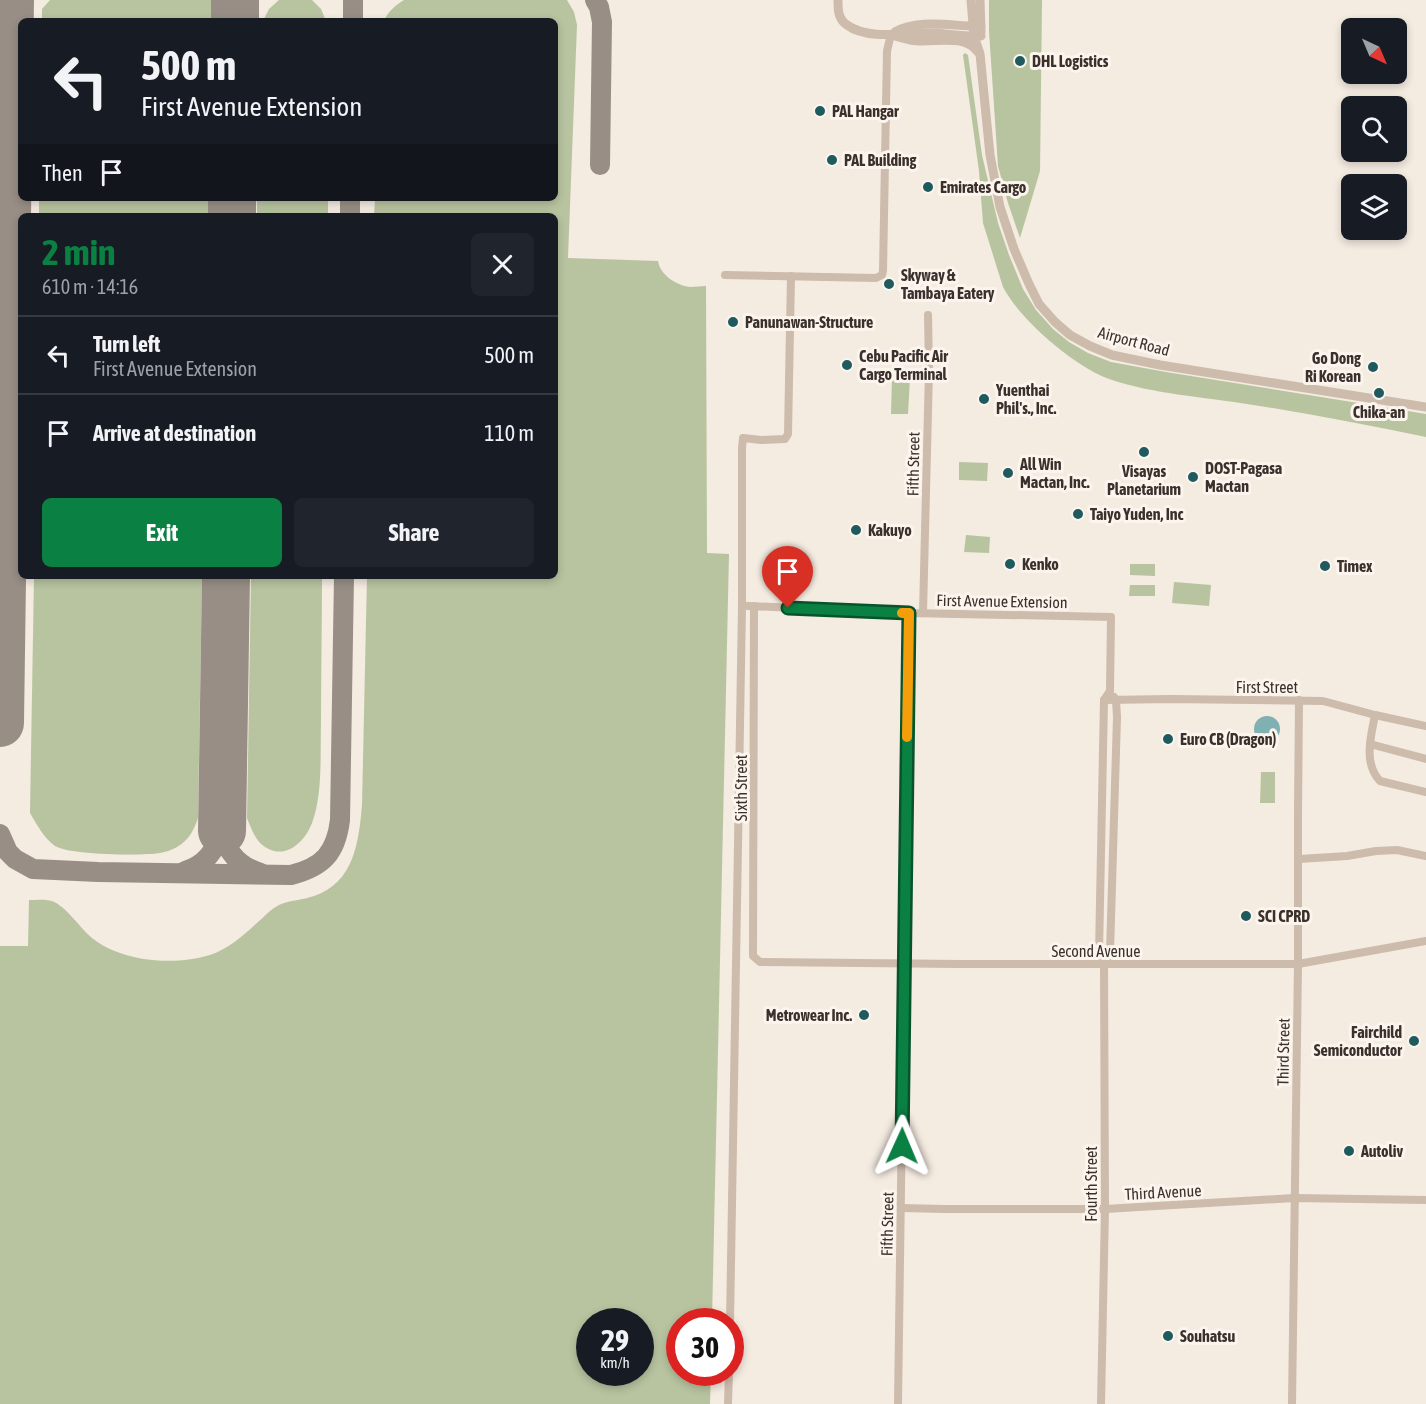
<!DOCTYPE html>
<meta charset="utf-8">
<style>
:root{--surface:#171b24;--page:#20242c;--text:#f1f3f6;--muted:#9ea1a6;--line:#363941;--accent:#0b8043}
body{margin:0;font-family:"Asap Condensed",sans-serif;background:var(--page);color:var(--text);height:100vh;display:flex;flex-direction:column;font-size:22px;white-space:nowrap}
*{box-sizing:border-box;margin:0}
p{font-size:20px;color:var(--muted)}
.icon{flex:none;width:33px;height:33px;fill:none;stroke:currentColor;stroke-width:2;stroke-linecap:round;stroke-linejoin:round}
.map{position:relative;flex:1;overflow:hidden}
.details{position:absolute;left:18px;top:213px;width:540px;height:366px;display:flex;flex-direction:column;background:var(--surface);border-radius:9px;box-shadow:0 3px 9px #0003}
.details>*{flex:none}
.guide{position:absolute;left:18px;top:18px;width:540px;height:183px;border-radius:9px;box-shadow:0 3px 9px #0003;background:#171b24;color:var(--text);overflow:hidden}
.needle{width:39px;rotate:136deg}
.controls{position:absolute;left:1341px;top:18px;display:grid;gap:12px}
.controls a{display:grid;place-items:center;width:66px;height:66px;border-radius:9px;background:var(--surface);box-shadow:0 3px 9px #0003;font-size:30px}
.speed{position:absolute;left:576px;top:1308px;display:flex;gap:12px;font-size:30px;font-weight:700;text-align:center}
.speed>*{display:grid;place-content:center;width:78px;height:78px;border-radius:50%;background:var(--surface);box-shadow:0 3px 9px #0003;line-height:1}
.speed small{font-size:15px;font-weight:400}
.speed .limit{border:9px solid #d22;background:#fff;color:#111}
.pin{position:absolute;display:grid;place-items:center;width:51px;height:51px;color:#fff;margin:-62px -26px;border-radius:50% 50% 50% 0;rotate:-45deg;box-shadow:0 0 6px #0007}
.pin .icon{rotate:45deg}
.me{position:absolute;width:66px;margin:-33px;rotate:1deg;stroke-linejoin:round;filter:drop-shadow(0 0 4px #0008)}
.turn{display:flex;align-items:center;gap:21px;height:126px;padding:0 24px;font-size:27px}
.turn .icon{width:78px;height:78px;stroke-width:2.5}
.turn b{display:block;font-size:42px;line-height:51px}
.then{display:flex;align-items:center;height:57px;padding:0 24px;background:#0003;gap:12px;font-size:22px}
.round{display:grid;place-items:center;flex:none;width:63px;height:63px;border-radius:9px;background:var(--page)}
.overview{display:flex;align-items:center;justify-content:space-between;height:102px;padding:0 24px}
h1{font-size:36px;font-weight:700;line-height:45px;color:var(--accent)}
.button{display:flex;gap:12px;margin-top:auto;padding:12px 24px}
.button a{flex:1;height:69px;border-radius:9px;background:var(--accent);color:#fff;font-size:24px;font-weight:700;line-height:69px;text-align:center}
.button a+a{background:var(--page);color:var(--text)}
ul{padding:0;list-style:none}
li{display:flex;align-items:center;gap:18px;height:78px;padding:0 24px;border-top:2px solid var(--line)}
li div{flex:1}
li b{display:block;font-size:22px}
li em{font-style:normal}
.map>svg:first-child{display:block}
.green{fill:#b8c4a0;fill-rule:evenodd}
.water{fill:#7fb0b2}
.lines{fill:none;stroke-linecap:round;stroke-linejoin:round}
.taxiway{stroke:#988e86;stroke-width:20}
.runway{stroke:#988e86;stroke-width:48}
.minor{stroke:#cdbbac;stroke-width:8}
.tertiary{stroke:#cdbbac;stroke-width:9}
.route-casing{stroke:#07532c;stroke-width:15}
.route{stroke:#0b8043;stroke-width:10}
.slow{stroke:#f59e0b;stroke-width:10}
.poi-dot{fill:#1f5a5e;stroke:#fbf5ee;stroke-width:2}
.labels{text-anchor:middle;stroke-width:6;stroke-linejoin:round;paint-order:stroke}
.poi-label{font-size:16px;font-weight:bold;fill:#3b302b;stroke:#fbf5ee;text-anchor:start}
.street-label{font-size:16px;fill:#3b302b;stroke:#fbf5ee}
</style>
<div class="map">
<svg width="1426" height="1404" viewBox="0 0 1426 1404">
<rect width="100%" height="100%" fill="#f4ebe1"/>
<g class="green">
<polygon points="50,0 211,0 211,21 42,21 42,9"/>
<polygon points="279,0 312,0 321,9 326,21 263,21 269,9"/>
<path d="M404,0H567L574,12L577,25L568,258L658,261C660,275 677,286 691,287C696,287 701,286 706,286L707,553L729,554L712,1321L680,1322V1372L711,1373L710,1404H0V946H28L29,900C36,900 45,899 52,901C67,907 79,927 92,938C122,962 174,966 210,955C229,949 244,935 258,922C265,916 271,909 279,905C290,900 303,900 314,896C354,883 359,841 362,805L367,576H555V216H374L375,198H555V21H384C388,11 396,5 404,0ZM590,1322H640V1372H590Z"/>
<polygon points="989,0 1042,0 1040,171 1020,238 1008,203 998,166 989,31"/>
<path d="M965,53L968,55L982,155L998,223L1009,255L1023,289L1036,310L1053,329L1069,342L1088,353L1111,362L1166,372L1426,414V437C1366,425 1307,413 1247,404C1204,397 1154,394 1112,380C1077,369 1020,320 1003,287L983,223L979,171L963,55Z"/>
<rect x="39" y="198" width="169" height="18"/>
<rect x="257" y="198" width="71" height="18"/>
<polygon points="892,377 910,378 908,414 891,414"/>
<polygon points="959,462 988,463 987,481 959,480"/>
<polygon points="966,535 990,537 989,553 964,552"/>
<polygon points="1130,564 1155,564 1155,576 1130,575"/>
<path d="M34,576H202L198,818C194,830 189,840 177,847C172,850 166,852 160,853C142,856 69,855 55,846C44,838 37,825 30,813Z"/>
<path d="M251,576H322C322,625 321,674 321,723C320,753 323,794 312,823C306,839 290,857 271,850C257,845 252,831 247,818Z"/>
<polygon points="1174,582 1211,585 1209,606 1172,603"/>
<polygon points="1130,585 1155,585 1155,596 1129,596"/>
<polygon points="1261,772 1275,772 1275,803 1260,803"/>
</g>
<circle class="water" cx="1267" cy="729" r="13"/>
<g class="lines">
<g class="taxiway">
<polyline points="595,0 599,7 602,22 600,165"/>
<polyline points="235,9 236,0"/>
<polyline points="353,21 353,0"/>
<polyline points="350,216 350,198"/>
<polyline points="5,347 10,355 21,366"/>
<polyline points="4,417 11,400 21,389"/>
<path d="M222,831C226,852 240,867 261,873"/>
<path d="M0,834L8,852L15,859L33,869L98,872L291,875C323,867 336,853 340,820L344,576"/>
<path d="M185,871C205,865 215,851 222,831"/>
</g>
<g class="runway">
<polyline points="235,21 235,0"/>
<polyline points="232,216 232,198"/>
<polyline points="0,723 10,0"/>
<polyline points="222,831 226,576"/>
</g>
<g class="minor">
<polyline points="725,275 876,278 882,275 883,271 887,51 891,34"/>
<polyline points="748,606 909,613 1111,617 1110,691 1104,700 1099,953 1104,965 1105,1209 1101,1404"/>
<polyline points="754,606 753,956 760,962 960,964 1298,964 1426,941"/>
<polyline points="923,613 929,370 928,315"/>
<polyline points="1104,700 1171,699 1323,701 1375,715 1426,726"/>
<path d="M1375,715C1371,736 1363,763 1380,781L1426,792"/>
<polyline points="1370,744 1426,759"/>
<polyline points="1299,859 1347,856 1376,851 1397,850 1426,856"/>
<polyline points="1104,965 1110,953 1117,717 1116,700 1114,697"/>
<polyline points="901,1208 945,1209 1105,1209 1294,1198 1426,1200"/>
<polyline points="730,1322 742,606 742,448 743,438 761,440 785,439 788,434 791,276"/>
<polyline points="728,1404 729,1372"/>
<polyline points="898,1404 909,613"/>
<polyline points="1292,1404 1298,964 1298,813 1299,700"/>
</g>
<g class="tertiary">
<path d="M838,0C838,10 838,19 847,25C869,41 908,32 934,33C950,34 966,37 981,36"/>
<polyline points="971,0 974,36 980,54 990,155 1000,207 1014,249 1029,284 1039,304 1055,322 1070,335 1090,346 1112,355 1160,365 1426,407"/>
<polyline points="980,0 981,32"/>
<path d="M895,32C919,18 955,27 981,26"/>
<path d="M895,36C903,38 911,41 919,41C939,42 964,34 978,52"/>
</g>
</g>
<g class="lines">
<g class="route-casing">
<polyline id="route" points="788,608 909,613 902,1146"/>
</g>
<use href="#route" class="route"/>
<polyline class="slow" points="902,613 909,613 907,737"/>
</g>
<g class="poi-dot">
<circle cx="1020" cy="61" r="6"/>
<circle cx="820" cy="111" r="6"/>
<circle cx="832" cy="160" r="6"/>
<circle cx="928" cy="187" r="6"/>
<circle cx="889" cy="284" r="6"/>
<circle cx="733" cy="322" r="6"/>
<circle cx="847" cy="365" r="6"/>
<circle cx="1373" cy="367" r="6"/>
<circle cx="1379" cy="393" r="6"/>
<circle cx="984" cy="399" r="6"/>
<circle cx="1144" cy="452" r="6"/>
<circle cx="1008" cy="473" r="6"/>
<circle cx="1193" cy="477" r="6"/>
<circle cx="1078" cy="514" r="6"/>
<circle cx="856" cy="530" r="6"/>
<circle cx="1010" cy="564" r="6"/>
<circle cx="1325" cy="566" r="6"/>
<circle cx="1168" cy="739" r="6"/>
<circle cx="1246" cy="916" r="6"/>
<circle cx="864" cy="1015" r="6"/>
<circle cx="1414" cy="1041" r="6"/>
<circle cx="1349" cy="1151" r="6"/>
<circle cx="1168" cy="1336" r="6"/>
</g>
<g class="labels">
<g class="poi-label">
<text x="1032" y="67">DHL Logistics</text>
<text x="832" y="117">PAL Hangar</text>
<text x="844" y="166">PAL Building</text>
<text x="940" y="193">Emirates Cargo</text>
<text x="901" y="281">Skyway &amp;<tspan x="901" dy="18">Tambaya Eatery</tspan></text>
<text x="745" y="328">Panunawan-Structure</text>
<text x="859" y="362">Cebu Pacific Air<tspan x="859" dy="18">Cargo Terminal</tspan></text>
<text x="1361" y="364" text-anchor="end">Go Dong<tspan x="1361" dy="18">Ri Korean</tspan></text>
<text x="996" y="396">Yuenthai<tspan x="996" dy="18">Phil's., Inc.</tspan></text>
<text x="1379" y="418" text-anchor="middle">Chika-an</text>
<text x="1020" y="470">All Win<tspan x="1020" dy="18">Mactan, Inc.</tspan></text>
<text x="1205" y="474">DOST-Pagasa<tspan x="1205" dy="18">Mactan</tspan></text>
<text x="1144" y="477" text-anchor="middle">Visayas<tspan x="1144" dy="18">Planetarium</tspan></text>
<text x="1090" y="520">Taiyo Yuden, Inc</text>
<text x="868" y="536">Kakuyo</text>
<text x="1022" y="570">Kenko</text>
<text x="1337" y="572">Timex</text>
<text x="1180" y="745">Euro CB (Dragon)</text>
<text x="1258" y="922">SCI CPRD</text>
<text x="852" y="1021" text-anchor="end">Metrowear Inc.</text>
<text x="1402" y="1038" text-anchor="end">Fairchild<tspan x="1402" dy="18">Semiconductor</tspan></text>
<text x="1361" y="1157">Autoliv</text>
<text x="1180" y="1342">Souhatsu</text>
</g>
<g class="street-label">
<text transform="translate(1134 341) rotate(15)" y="6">Airport Road</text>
<text transform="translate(913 464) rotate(-89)" y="6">Fifth Street</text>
<text transform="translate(1002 601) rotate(1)" y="6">First Avenue Extension</text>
<text x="1267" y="693">First Street</text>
<text transform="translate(741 788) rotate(-90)" y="6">Sixth Street</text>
<text x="1096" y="957">Second Avenue</text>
<text transform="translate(1283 1052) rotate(-89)" y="6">Third Street</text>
<text transform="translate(1091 1184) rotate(-90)" y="6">Fourth Street</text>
<text transform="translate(1163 1192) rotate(-3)" y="6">Third Avenue</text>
<text transform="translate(887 1224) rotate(-89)" y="6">Fifth Street</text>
</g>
</g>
</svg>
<div class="controls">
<a><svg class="needle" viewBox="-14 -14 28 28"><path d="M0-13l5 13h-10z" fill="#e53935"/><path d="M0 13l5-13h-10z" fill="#9ea1a6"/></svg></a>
<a><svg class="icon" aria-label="search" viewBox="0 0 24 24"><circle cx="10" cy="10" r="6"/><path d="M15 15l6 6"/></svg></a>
<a><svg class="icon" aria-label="layers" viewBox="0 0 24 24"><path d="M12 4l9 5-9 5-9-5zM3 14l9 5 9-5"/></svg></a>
</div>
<div class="speed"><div>29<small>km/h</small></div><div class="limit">30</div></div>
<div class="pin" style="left:788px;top:608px;background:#d93025"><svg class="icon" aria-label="arrive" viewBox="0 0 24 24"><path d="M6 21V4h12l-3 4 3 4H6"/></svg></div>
<svg class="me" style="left:902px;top:1146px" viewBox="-20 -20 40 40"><path d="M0-17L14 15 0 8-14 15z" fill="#0b8043" stroke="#fff" stroke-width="4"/></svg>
<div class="guide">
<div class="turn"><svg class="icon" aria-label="left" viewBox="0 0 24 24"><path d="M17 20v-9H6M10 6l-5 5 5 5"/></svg><div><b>500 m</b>First Avenue Extension</div></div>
<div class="then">Then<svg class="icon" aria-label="arrive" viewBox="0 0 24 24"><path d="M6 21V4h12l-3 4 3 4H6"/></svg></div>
</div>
<section class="details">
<div class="overview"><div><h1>2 min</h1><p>610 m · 14:16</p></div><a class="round"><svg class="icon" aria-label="close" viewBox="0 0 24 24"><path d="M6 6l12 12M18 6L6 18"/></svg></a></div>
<ul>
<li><svg class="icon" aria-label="left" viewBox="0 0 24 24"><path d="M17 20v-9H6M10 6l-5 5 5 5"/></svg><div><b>Turn left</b><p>First Avenue Extension</p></div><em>500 m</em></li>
<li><svg class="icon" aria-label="arrive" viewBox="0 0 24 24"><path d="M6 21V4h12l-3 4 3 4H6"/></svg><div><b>Arrive at destination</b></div><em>110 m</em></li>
</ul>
<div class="button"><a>Exit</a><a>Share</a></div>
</section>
</div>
